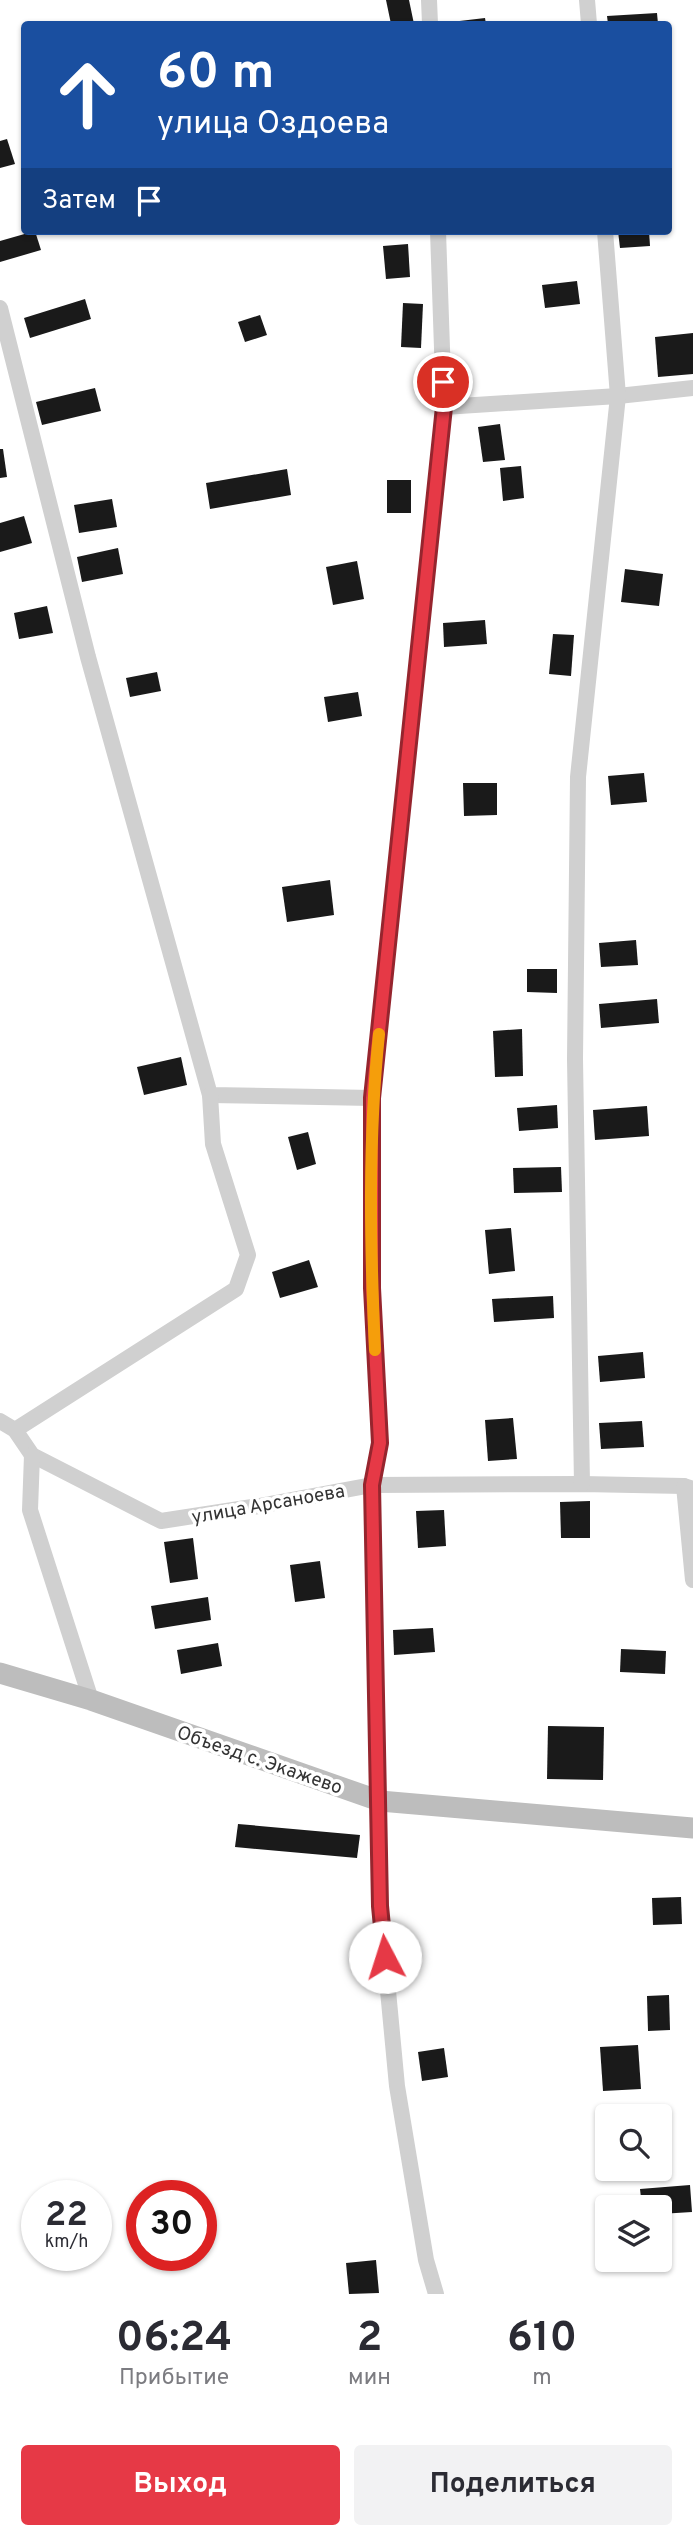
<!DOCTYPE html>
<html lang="ru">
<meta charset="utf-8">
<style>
:root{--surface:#fff;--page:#f2f2f3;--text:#2b2b33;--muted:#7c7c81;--accent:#e63946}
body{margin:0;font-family:Overpass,sans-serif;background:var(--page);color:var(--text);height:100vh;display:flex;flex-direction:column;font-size:26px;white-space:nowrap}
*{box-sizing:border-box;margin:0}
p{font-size:23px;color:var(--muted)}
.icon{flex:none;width:38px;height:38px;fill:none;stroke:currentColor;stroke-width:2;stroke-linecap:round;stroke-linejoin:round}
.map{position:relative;height:2294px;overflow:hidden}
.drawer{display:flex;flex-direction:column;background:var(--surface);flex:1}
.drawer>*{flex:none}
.guide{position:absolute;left:21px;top:21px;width:651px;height:214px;border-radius:7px;box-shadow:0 2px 5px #0004;background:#1a4fa0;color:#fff;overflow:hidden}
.tools{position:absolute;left:595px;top:2104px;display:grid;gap:14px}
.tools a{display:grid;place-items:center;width:77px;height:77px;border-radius:7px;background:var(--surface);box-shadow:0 2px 5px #0004;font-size:35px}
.speed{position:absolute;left:21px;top:2180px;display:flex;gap:14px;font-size:35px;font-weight:700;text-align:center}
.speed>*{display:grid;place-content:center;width:91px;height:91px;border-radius:50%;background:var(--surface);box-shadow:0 2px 5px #0004;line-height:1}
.speed small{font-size:18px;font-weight:400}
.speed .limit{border:10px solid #d22;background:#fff;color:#111}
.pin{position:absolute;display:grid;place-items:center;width:60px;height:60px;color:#fff;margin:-30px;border:4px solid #fff;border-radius:50%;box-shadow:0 2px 7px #0007}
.me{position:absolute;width:77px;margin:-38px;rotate:355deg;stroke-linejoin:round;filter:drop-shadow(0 0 5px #0008)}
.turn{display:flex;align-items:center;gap:24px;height:147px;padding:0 21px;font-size:32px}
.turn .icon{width:91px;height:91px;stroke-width:2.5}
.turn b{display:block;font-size:49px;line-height:60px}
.then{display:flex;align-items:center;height:66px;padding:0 21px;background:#0003;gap:14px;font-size:26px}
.eta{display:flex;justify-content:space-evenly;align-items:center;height:119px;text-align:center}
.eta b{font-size:42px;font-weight:700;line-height:49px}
.button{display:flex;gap:14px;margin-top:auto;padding:14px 21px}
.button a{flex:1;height:80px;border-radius:7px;background:var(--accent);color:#fff;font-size:28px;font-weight:700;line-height:80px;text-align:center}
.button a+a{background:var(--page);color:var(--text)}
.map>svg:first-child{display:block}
.building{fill:#1a1a1a}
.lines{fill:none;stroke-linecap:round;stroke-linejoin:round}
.minor{stroke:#d0d0d0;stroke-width:16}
.secondary{stroke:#bdbdbd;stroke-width:21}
.route-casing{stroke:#96252e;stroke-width:18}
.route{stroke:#e63946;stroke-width:12}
.slow{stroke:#f59e0b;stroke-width:12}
.labels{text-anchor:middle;stroke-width:7;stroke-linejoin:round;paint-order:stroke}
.street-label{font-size:19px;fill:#333;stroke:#fff}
</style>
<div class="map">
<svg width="693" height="2294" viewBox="0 0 693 2294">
<rect width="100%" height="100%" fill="#fff"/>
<g class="building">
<polygon points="386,0 409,0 414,24 391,24"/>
<polygon points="657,13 658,24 608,24 607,16"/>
<polygon points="485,18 486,24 451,24 451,22"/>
<polygon points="7,139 15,164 0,168 0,141"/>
<polygon points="35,231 41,250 0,262 0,241"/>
<polygon points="618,231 649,231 650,246 620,248"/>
<polygon points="408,244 410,277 386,279 383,246"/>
<polygon points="577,281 580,304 545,308 542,285"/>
<polygon points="85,299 91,319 30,338 24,318"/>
<polygon points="403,303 423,304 421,348 401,347"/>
<polygon points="260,315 267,335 245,342 238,322"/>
<polygon points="693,333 693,374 658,377 655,337"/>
<polygon points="95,388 101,411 42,425 36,402"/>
<polygon points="500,424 505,460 483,462 478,427"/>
<polygon points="0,449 3,449 7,477 0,478"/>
<polygon points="521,466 524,498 503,501 500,468"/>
<polygon points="287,469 291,495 210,509 206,483"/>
<rect x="387" y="480" width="24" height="33"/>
<polygon points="112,499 117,527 79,533 74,505"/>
<polygon points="24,516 32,543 0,552 0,523"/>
<polygon points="118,548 123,574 82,582 77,557"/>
<polygon points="357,561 364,599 333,605 326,567"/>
<polygon points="625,569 663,574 659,606 621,602"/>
<polygon points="47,606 53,633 19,639 14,613"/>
<polygon points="485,620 487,644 444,647 443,623"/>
<polygon points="553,634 574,635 571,676 549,674"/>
<polygon points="157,672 161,691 130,697 126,678"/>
<polygon points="358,692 362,716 328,722 324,697"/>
<polygon points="644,773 647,802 611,805 608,776"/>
<polygon points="463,783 497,783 497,815 464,816"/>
<polygon points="330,880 334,915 287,922 282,887"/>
<polygon points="636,940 638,965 601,967 599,943"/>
<polygon points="527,969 557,969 557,993 527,992"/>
<polygon points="657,999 659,1023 601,1028 599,1004"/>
<polygon points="522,1029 523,1076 495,1077 493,1031"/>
<polygon points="181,1057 187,1085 144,1095 137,1067"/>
<polygon points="557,1105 558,1128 519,1131 517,1108"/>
<polygon points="647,1106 649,1136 595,1140 593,1110"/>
<polygon points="308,1132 316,1164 297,1170 288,1137"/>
<polygon points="561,1167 562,1192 514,1193 513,1168"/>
<polygon points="511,1228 515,1271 489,1274 485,1230"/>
<polygon points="309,1260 318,1287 280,1298 272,1272"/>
<polygon points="553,1296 554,1318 494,1322 492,1299"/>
<polygon points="643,1352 645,1378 600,1382 598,1356"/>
<polygon points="513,1418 517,1459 488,1461 485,1420"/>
<polygon points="642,1421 644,1447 601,1449 599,1423"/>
<polygon points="590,1501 590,1538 561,1538 560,1502"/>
<polygon points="444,1510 446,1546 418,1548 416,1511"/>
<polygon points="193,1538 198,1579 170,1583 164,1542"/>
<polygon points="320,1561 325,1598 295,1602 290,1565"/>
<polygon points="208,1597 211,1620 155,1629 151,1606"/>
<polygon points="433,1628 435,1652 394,1655 393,1630"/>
<polygon points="218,1643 222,1666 181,1674 177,1650"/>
<polygon points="621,1649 666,1651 665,1674 620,1672"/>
<polygon points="548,1726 604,1727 603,1780 547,1779"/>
<polygon points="238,1824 360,1835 357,1858 235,1847"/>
<polygon points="681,1897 682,1924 653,1925 652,1898"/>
<polygon points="669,1995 670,2030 648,2031 647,1996"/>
<polygon points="638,2045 641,2089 603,2091 600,2047"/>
<polygon points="444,2048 448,2077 422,2081 418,2052"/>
<polygon points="690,2185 692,2212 660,2214 660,2207 642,2207 640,2189"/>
<polygon points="376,2260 379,2293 349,2294 346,2263"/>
</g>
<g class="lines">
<g class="minor">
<polyline points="429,0 430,24"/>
<polyline points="587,0 589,24"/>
<polyline points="0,308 88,657 210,1095 372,1098"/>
<polyline points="444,407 618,396 693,388"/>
<polyline points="0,1421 15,1430 32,1455 161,1521 259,1506 372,1485 582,1484 684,1486 693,1489"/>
<polyline points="15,1430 236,1289 248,1255 213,1144 210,1095"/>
<polyline points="32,1455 30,1510 91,1700"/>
<polyline points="582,1484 575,1059 578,777 618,396 605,231"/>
<polyline points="684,1486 693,1580"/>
<polyline points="436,2294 426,2260 397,2086 380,1906 372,1485 380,1443 372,1288 372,1098 444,407 438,231"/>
</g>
<polyline class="secondary" points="0,1673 91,1700 380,1801 693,1828"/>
</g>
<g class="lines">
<g class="route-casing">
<polyline id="route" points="385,1957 380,1906 372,1485 380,1443 372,1288 372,1098 444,407 443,382"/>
</g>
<use href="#route" class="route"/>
<path class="slow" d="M375,1350C370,1245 368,1139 379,1034"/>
</g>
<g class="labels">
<g class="street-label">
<text transform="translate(268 1503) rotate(-10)" y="7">улица Арсаноева</text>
<text transform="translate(260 1759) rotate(19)" y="7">Объезд с. Экажево</text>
</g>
</g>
</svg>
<div class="tools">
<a><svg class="icon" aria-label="search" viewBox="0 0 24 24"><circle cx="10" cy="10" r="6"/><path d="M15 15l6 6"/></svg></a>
<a><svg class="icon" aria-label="layers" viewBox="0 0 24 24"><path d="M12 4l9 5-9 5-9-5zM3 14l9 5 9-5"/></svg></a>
</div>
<div class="speed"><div>22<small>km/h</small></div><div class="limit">30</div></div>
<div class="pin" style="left:443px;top:382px;background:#d93025"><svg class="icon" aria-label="arrive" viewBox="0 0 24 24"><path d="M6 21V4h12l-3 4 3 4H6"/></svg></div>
<svg class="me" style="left:385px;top:1957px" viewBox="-20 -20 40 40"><circle r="19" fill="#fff"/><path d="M0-13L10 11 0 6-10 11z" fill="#e63946"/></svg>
<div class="guide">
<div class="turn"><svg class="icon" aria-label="ahead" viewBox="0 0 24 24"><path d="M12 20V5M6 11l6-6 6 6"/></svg><div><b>60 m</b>улица Оздоева</div></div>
<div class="then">Затем<svg class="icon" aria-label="arrive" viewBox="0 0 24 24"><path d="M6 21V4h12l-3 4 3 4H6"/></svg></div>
</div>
</div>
<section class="drawer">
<div class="eta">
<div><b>06:24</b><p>Прибытие</p></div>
<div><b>2</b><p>мин</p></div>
<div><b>610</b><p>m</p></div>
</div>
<div class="button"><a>Выход</a><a>Поделиться</a></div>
</section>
